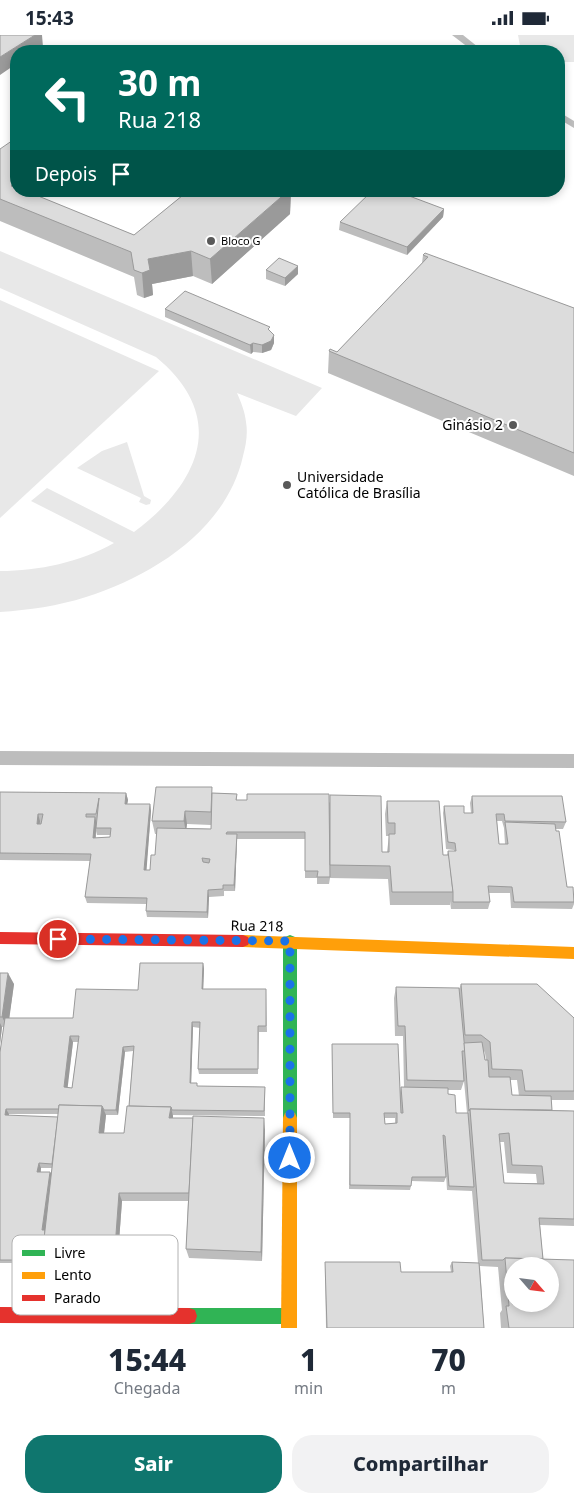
<!DOCTYPE html>
<html lang="pt">
<meta charset="utf-8">
<style>
:root{--surface:#fff;--page:#f2f2f3;--text:#1f2937;--muted:#747a83;--accent:#0f766e}
body{margin:0;font-family:"Noto Sans",sans-serif;background:var(--page);color:var(--text);height:100vh;display:flex;flex-direction:column;font-size:19px;white-space:nowrap}
*{box-sizing:border-box;margin:0}
p{font-size:16px;color:var(--muted)}
.icon{flex:none;width:28px;height:28px;fill:none;stroke:currentColor;stroke-width:2;stroke-linecap:round;stroke-linejoin:round}
.map{position:relative;height:1293px;overflow:hidden}
.panel{display:flex;flex-direction:column;background:var(--surface);flex:1}
.panel>*{flex:none}
.top-card{position:absolute;left:10px;top:10px;width:555px;height:152px;border-radius:20px;box-shadow:0 2px 8px #0003;background:#00695c;color:#fff;overflow:hidden}
.needle{width:32px;rotate:118deg}
.buttons{position:absolute;left:504px;top:1222px;display:grid;gap:10px}
.buttons a{display:grid;place-items:center;width:55px;height:55px;border-radius:50%;background:var(--surface);box-shadow:0 2px 8px #0003;font-size:25px}
.pin{position:absolute;display:grid;place-items:center;width:42px;height:42px;color:#fff;margin:-21px;border:2px solid #fff;border-radius:50%;box-shadow:0 1px 5px #0007}
.me{position:absolute;width:55px;margin:-28px;rotate:0deg;stroke-linejoin:round;filter:drop-shadow(0 0 4px #0008)}
.turn{display:flex;align-items:center;gap:18px;height:105px;padding:0 25px;font-size:22px}
.turn .icon{width:65px;height:65px;stroke-width:2.5}
.turn b{display:block;font-size:35px;line-height:42px}
.then{display:flex;align-items:center;height:48px;padding:0 25px;background:#0003;gap:10px;font-size:19px}
.eta{display:flex;justify-content:space-evenly;align-items:center;height:85px;text-align:center}
.eta b{font-size:30px;font-weight:800;line-height:35px}
.cta{display:flex;gap:10px;margin-top:auto;padding:10px 25px}
.cta a{flex:1;height:58px;border-radius:20px;background:var(--accent);color:#fff;font-size:20px;font-weight:800;line-height:58px;text-align:center}
.cta a+a{background:var(--page);color:var(--text)}
.status{display:flex;justify-content:space-between;align-items:center;height:35px;padding:0 25px;background:var(--surface);direction:ltr}
.status svg{height:14px;fill:currentColor}
.map>svg:first-child{display:block}
.green{fill:#e8e8e8}
.lines{fill:none;stroke-linecap:round;stroke-linejoin:round}
.lane{fill:#bdbdbd;fill-rule:evenodd}
.fast{fill:#30b455;fill-rule:evenodd}
.slow{fill:#ff9f0a;fill-rule:evenodd}
.jam{fill:#e5322d;fill-rule:evenodd}
.wall{fill:#bdbdbd;fill-rule:evenodd}
.shaded-wall{fill:#9a9a9a}
.building{fill:#dcdcdc;stroke:#9a9a9a;fill-rule:evenodd}
.route{stroke:#1a73e8;stroke-width:9;stroke-dasharray:0 16.2}
.poi-dot{fill:#595959;stroke:#fff;stroke-width:2}
.labels{text-anchor:middle;stroke-width:4;stroke-linejoin:round;paint-order:stroke}
.far-poi-label{font-size:11px;fill:#000;stroke:#fff;text-anchor:start}
.poi-label{font-size:14px;fill:#000;stroke:#fff;text-anchor:end}
.street-label{font-size:14px;fill:#000;stroke:#fff}
.key{fill:#fff;stroke:#b2b2b2;stroke-width:1}
.key-label{font-size:14px;fill:#000}
</style>
<div class="status"><b>15:43</b><svg viewBox="0 0 49 12"><path d="M0 12V9h3v3zM5 12V6h3v6zM10 12V3h3v9zM15 12V0h3v12zM26 1h20v11H26zM47 4h2v5h-2z"/></svg></div>
<div class="map">
<svg width="574" height="1293" viewBox="0 0 574 1293">
<rect width="100%" height="100%" fill="#fff"/>
<g class="green">
<polygon points="518,0 574,0 574,27 559,27 559,16 521,16"/>
<path d="M0,216L322,353L296,381L237,358C241,367 245,377 246,387C248,398 246,410 243,421C227,494 153,541 86,562C58,571 29,575 0,577V536C39,536 80,527 114,508L31,466L47,453L134,497C200,448 229,382 156,322L0,253Z"/>
<polygon points="0,265 159,336 0,483"/>
<polygon points="127,407 144,461 151,465 150,469 146,470 139,467 141,463 77,433 102,416"/>
</g>
<g class="lines">
<g class="lane">
<polygon points="452,0 463,0 483,16 473,16"/>
<polygon points="559,77 574,86 574,93 559,84"/>
<polygon points="0,716 574,719 574,733 0,730"/>
</g>
<g class="fast">
<polygon points="290,900 295,902 297,906 297,1083 295,1088 290,1090 285,1088 283,1083 283,906 285,902"/>
<polygon points="189,1273 289,1273 295,1275 297,1281 295,1287 289,1289 189,1289 183,1287 181,1281 183,1275"/>
</g>
<g class="slow">
<polygon points="243,900 574,912 574,924 243,912 238,910 236,906 238,902"/>
<polygon points="290,1076 295,1078 297,1083 297,1293 281,1293 283,1083 285,1078"/>
</g>
<g class="jam">
<polygon points="0,897 243,900 248,902 250,906 248,910 243,912 0,909"/>
<polygon points="0,1272 189,1273 195,1275 197,1281 195,1287 189,1289 0,1288"/>
</g>
</g>
<g class="wall">
<polygon points="0,114 16,156 43,156 37,161 134,200 188,156 291,156 290,179 212,249 193,241 152,249 153,260 144,263 137,260 134,242 0,186"/>
<polygon points="444,174 443,182 407,220 339,195 340,187"/>
<polygon points="423,220 574,273 574,441 328,338 329,316 337,317 422,228"/>
<polygon points="298,231 298,239 285,251 266,244 266,235"/>
<polygon points="165,274 270,296 274,300 274,308 271,315 262,318 253,317 251,319 165,282"/>
<path d="M0,757L126,758L128,765L127,769H150L151,776L146,835H150L155,820L157,799H155L152,786L212,758L237,759V765L329,767L382,817H387L389,801H386L385,779L387,766L443,820H447L448,816H454V815L446,814L443,778L444,771L464,778H471L470,768L472,761L566,787L563,794H555L567,852L574,862V869L572,874L511,873L510,858H489L490,867L488,874H451L450,866V870H390L388,844L330,843L329,849H317V843H305V804H237L235,856H224V861L209,862L208,883L147,882L146,876V869L87,868L85,862L90,826L0,825ZM497,786H502L504,793L505,809H499ZM187,789L211,790V794L186,793ZM96,796L97,800H110V802L96,803Z"/>
<path d="M203,928L204,934L203,954H266L267,997H259L258,1039H199L198,1034L200,993L193,992L191,1048L197,1051L265,1052V1081L173,1080V1083L265,1095L262,1226L189,1223L186,1214L188,1166H122L118,1220L48,1219L47,1228H0V1017L4,992H2L0,1009V938L14,949L9,983H73ZM73,1007H78L72,1053H67ZM133,1016L129,1071L124,1098H104L106,1080H118L125,1017ZM9,1079H58V1082L8,1081ZM41,1133H52L51,1139L41,1137Z"/>
<path d="M461,949L574,983V1065H551L552,1075L574,1076V1191L540,1190L543,1224L574,1293H501L500,1278L502,1275L498,1232L480,1231L484,1293H326L325,1227L401,1237H451L450,1231L452,1227L478,1228L472,1156L447,1155L444,1105L446,1142L444,1147L411,1146V1151L410,1155L349,1154L350,1083H333L332,1009L400,1057L401,1052H404L403,1001H395L394,963L396,952L459,954ZM484,1016L485,1018L486,1025H485ZM510,1045H517L519,1061L512,1060ZM464,1046L467,1078H456L448,1059V1055H461ZM385,1083H395V1088L385,1089ZM500,1107H504L507,1138L536,1139L537,1148H504Z"/>
</g>
<g class="shaded-wall">
<polygon points="35,0 42,0 43,12 36,16 16,16 16,29 0,40 0,22"/>
<polygon points="16,147 16,156 43,156 21,172 11,151"/>
<polygon points="288,156 291,156 290,179 212,249 210,224"/>
<polygon points="444,174 443,182 407,220 407,212"/>
<polygon points="191,216 193,241 152,249 153,260 144,263 142,238 148,224"/>
<polygon points="298,231 298,239 285,251 285,243"/>
<polygon points="274,300 274,308 271,315 262,318 262,310"/>
<polygon points="253,308 253,317 251,319 250,310"/>
<polygon points="126,758 128,765 126,776 125,769"/>
<polygon points="150,769 151,776 146,842 144,835"/>
<polygon points="185,776 187,789 186,799 184,786"/>
<polygon points="38,779 40,786 39,796 37,789"/>
<polygon points="95,782 97,789 96,793 96,796 95,810 93,803"/>
<polygon points="237,799 237,806 235,856 234,850"/>
<polygon points="208,855 209,862 208,883 207,877"/>
<polygon points="203,928 204,934 203,960 202,954"/>
<polygon points="8,938 14,949 8,993 2,982"/>
<polygon points="192,987 193,992 191,1053 190,1048"/>
<polygon points="0,988 2,992 0,1009"/>
<polygon points="70,1001 73,1007 67,1058 64,1052"/>
<polygon points="123,1012 125,1017 118,1080 116,1075"/>
<polygon points="102,1071 106,1080 103,1107 99,1098"/>
<polygon points="171,1072 173,1081 172,1092 169,1083"/>
<polygon points="6,1074 9,1079 8,1085 5,1080"/>
<polygon points="264,1083 265,1095 262,1226 261,1217"/>
<polygon points="39,1128 41,1133 40,1141 37,1137"/>
<polygon points="50,1137 53,1141 45,1199 42,1195"/>
<polygon points="119,1158 122,1166 118,1220 115,1213"/>
<polygon points="45,1216 48,1219 47,1228 44,1225"/>
</g>
<g class="building">
<polygon points="0,0 35,0 0,22"/>
<polygon points="16,103 16,147 11,151 16,152 16,156 26,156 134,200 188,156 288,156 210,224 191,216 148,224 150,235 142,238 134,235 131,217 0,164 0,114"/>
<polygon points="372,156 396,156 444,174 407,212 340,187"/>
<polygon points="425,218 574,273 574,418 329,316 330,314 337,317 428,222 423,220"/>
<polygon points="279,223 298,231 285,243 266,235"/>
<polygon points="185,256 270,292 268,294 274,300 271,306 262,310 253,308 250,310 165,274"/>
<polygon points="156,752 212,752 211,777 185,776 184,786 152,786"/>
<path d="M0,757L126,758L125,769H150L144,835H150L151,820H155L157,793L211,794L212,758L237,759L236,765H247V759H329L330,842H317L318,836H305V797H227L226,799H237L234,850H223V854L208,855L207,877L146,876L147,863L85,862L91,819L0,818ZM99,763L96,793H111L110,802L93,803L95,782H86V779H96ZM38,779H43L41,789H37ZM202,823L210,824L209,828L203,827Z"/>
<polygon points="330,760 381,761 382,817 389,817 389,799 395,799 395,788 388,788 387,766 439,766 443,820 449,820 453,857 392,857 390,831 330,830"/>
<polygon points="472,761 562,761 566,787 505,786 504,779 496,779 499,809 508,809 505,787 555,789 556,796 559,796 567,852 573,852 574,867 514,867 512,852 488,851 490,867 453,867 453,857 448,816 456,816 455,808 448,807 444,771 464,771 464,778 473,778"/>
<path d="M140,928H203L202,954H266V991H258V1034H198L200,987H192L190,1048H197V1051L265,1052L264,1076L172,1075L171,1072L129,1071L134,1011L123,1012L116,1075H104L102,1071L59,1070V1074H6L5,1080L58,1082L52,1129L39,1128L37,1137H50L42,1195H45L43,1213L45,1216L44,1225H0V1017L5,983H73L76,954L138,955ZM70,1001H79L72,1053L64,1052Z"/>
<polygon points="0,938 8,938 2,982 0,982"/>
<polygon points="461,949 537,949 574,983 574,1056 525,1056 522,1035 492,1034 490,1007 481,1000 465,1000"/>
<polygon points="396,952 459,953 465,1016 462,1016 464,1046 407,1045 405,991 398,991"/>
<polygon points="482,1007 485,1025 488,1025 489,1042 510,1042 512,1060 551,1061 552,1075 470,1074 469,1076 464,1008"/>
<path d="M332,1009H398L401,1078H403L401,1052L448,1053V1059L455,1060L456,1078H468L474,1152L449,1151L445,1101L443,1100L446,1142H412L411,1151L350,1150V1078H333ZM384,1078H397V1088L385,1089Z"/>
<polygon points="59,1070 102,1071 99,1098 124,1098 127,1071 171,1072 169,1083 193,1083 189,1158 119,1158 115,1213 43,1213"/>
<path d="M470,1074L574,1076V1184L539,1183L543,1224L505,1223L503,1225H482ZM509,1098L512,1130L542,1131L544,1149L504,1148L499,1099Z"/>
<polygon points="193,1081 264,1083 261,1217 186,1214"/>
<path d="M505,1223L574,1225V1293H509L506,1271H509ZM512,1231H550V1269H512Z"/>
<polygon points="325,1227 400,1227 401,1237 453,1237 452,1227 479,1228 484,1293 327,1293"/>
</g>
<g class="lines">
<polyline class="route" points="58,904 290,906 290,1123"/>
</g>
<g class="poi-dot">
<circle cx="211" cy="206" r="5"/>
<circle cx="513" cy="390" r="5"/>
<circle cx="287" cy="450" r="5"/>
</g>
<g class="labels">
<g class="far-poi-label">
<text x="221" y="210">Bloco G</text>
</g>
<g class="poi-label">
<text x="503" y="395">Ginásio 2</text>
<text x="297" y="447" text-anchor="start">Universidade<tspan x="297" dy="16">Católica de Brasília</tspan></text>
</g>
<g class="street-label">
<text transform="translate(257 891) rotate(1)" y="5">Rua 218</text>
</g>
</g>
<rect x="12" y="1200" width="166" height="80" rx="8" class="key"/>
<rect x="22" y="1215" width="23" height="6" fill="#30b455"/>
<rect x="22" y="1237" width="23" height="7" fill="#ff9f0a"/>
<rect x="22" y="1260" width="23" height="6" fill="#e5322d"/>
<g class="key-label">
<text x="54" y="1223">Livre</text>
<text x="54" y="1245">Lento</text>
<text x="54" y="1268">Parado</text>
</g>
</svg>
<div class="buttons">
<a><svg class="needle" viewBox="-14 -14 28 28"><path d="M0-13l5 13h-10z" fill="#e53935"/><path d="M0 13l5-13h-10z" fill="#747a83"/></svg></a>
</div>
<div class="pin" style="left:58px;top:904px;background:#d93025"><svg class="icon" aria-label="arrive" viewBox="0 0 24 24"><path d="M6 21V4h12l-3 4 3 4H6"/></svg></div>
<svg class="me" style="left:290px;top:1123px" viewBox="-20 -20 40 40"><circle r="17" fill="#1a73e8" stroke="#fff" stroke-width="3"/><path d="M0-11L8 9 0 5-8 9z" fill="#fff"/></svg>
<div class="top-card">
<div class="turn"><svg class="icon" aria-label="left" viewBox="0 0 24 24"><path d="M17 20v-9H6M10 6l-5 5 5 5"/></svg><div><b>30 m</b>Rua 218</div></div>
<div class="then">Depois<svg class="icon" aria-label="arrive" viewBox="0 0 24 24"><path d="M6 21V4h12l-3 4 3 4H6"/></svg></div>
</div>
</div>
<section class="panel">
<div class="eta">
<div><b>15:44</b><p>Chegada</p></div>
<div><b>1</b><p>min</p></div>
<div><b>70</b><p>m</p></div>
</div>
<div class="cta"><a>Sair</a><a>Compartilhar</a></div>
</section>
